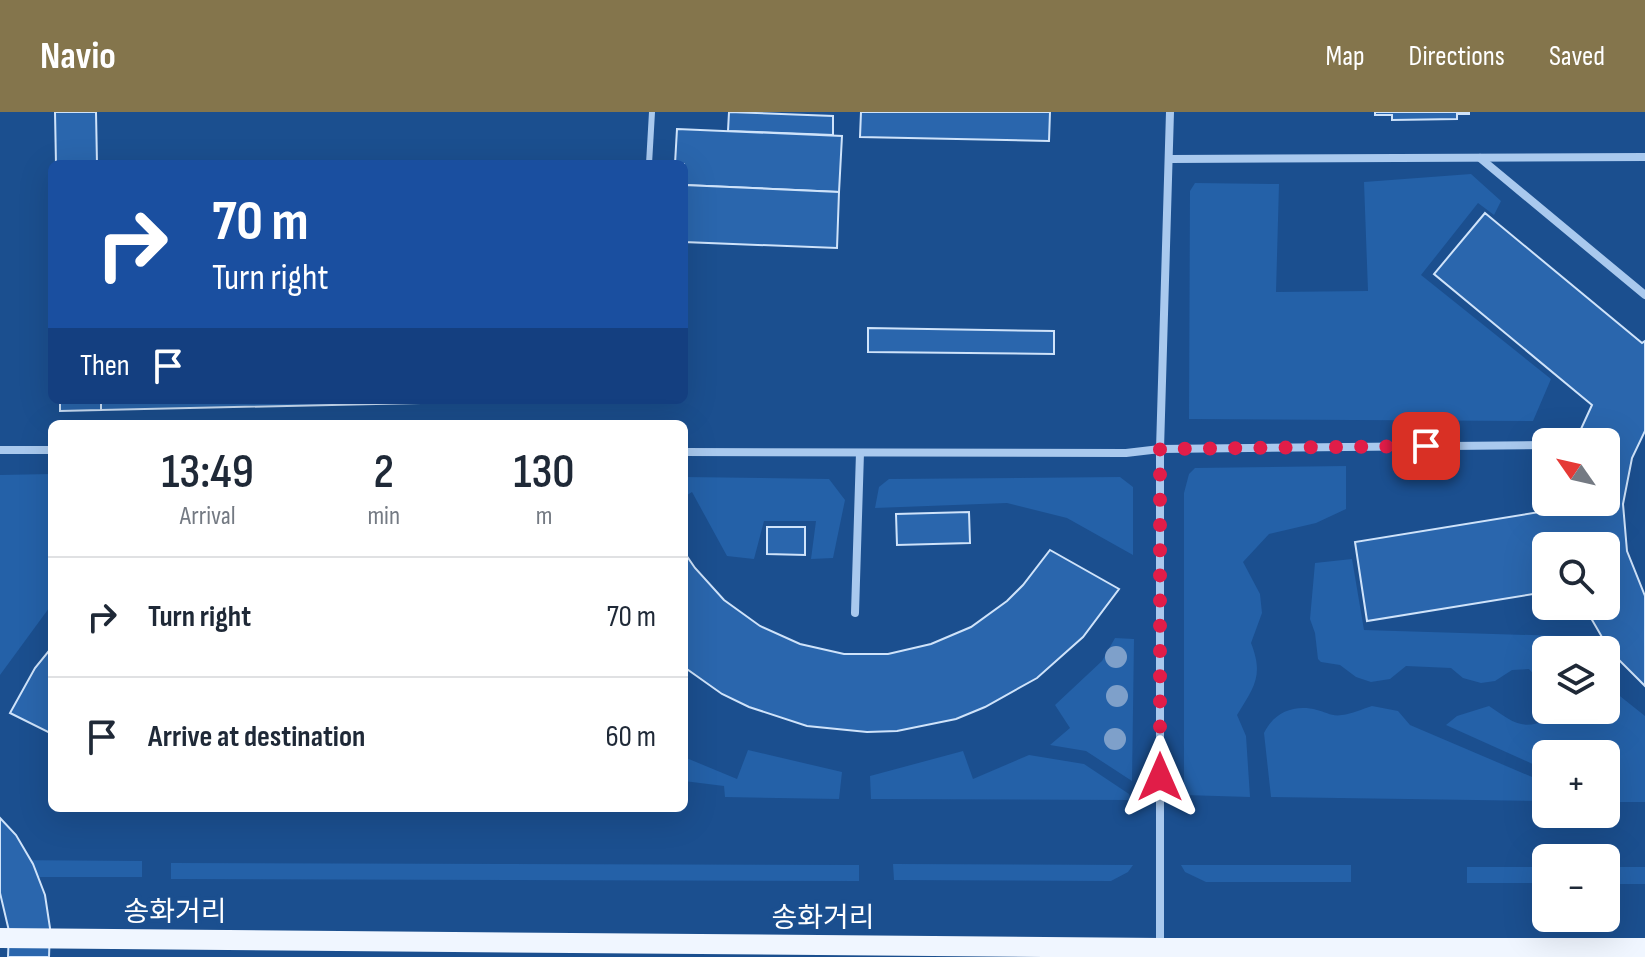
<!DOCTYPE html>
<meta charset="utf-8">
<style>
:root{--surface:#fff;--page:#f6f6f7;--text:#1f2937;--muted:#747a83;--line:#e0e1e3;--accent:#84754c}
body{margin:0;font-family:"Sofia Sans Condensed","Noto Sans KR",sans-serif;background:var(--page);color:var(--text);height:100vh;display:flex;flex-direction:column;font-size:30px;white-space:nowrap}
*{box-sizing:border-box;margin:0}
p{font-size:26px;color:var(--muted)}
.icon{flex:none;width:44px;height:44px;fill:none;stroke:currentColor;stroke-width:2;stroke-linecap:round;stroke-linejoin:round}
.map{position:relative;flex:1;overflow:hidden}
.details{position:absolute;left:48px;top:308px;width:640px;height:392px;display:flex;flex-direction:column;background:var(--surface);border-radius:12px;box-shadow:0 8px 32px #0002}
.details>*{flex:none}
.banner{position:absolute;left:48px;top:48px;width:640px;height:244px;border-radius:12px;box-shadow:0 8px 32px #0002;background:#1a4fa0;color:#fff;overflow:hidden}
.needle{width:52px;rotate:304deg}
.controls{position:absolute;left:1532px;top:316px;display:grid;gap:16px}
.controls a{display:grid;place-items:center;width:88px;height:88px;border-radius:12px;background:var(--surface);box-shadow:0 8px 32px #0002;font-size:40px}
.pin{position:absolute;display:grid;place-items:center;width:68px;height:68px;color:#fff;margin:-34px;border-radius:16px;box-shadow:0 4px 12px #0006}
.me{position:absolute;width:88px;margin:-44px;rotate:0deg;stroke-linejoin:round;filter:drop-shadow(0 0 6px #0008)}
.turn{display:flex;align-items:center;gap:28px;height:168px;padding:0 32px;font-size:36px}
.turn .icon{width:104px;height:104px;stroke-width:2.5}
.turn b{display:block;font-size:56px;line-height:68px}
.then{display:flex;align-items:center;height:76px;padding:0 32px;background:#0003;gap:16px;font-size:30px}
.eta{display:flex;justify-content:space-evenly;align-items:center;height:136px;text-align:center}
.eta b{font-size:48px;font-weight:600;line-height:56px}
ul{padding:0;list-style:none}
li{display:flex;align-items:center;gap:24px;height:120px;padding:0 32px;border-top:2px solid var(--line)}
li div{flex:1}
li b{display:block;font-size:30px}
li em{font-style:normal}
header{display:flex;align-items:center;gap:48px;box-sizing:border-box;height:112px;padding:0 40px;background:var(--accent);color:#fff}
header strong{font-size:38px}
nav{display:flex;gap:44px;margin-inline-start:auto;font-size:28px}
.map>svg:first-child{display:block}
.green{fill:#2461a8}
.building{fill:#2a66ad;stroke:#cfe3fa;stroke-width:2}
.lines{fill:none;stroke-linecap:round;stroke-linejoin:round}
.lane{stroke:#a9c9ee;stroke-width:6}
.street{stroke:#a9c9ee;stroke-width:8}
.primary{stroke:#f0f6ff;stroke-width:20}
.tree{fill:#7ea0ca}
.route{stroke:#e11d48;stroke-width:14;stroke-dasharray:0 25.2}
.labels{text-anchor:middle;stroke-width:8;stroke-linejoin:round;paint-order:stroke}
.street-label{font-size:28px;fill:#fff;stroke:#1b4f8f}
</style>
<header>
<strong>Navio</strong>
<nav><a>Map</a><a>Directions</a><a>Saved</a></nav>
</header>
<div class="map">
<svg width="1645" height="845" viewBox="0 0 1645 845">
<rect width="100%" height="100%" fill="#1b4f8f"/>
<g class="green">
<polygon points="1471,62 1501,89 1494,103 1478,91 1421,163 1551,267 1533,309 1189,307 1190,79 1195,71 1279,72 1276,180 1368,179 1364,70"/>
<path d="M1346,354V397L1316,411L1269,422L1243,450L1260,482L1262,501L1251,531C1264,564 1254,575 1237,603L1246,624L1250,685L1184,683V381L1189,362L1195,356Z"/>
<polygon points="52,362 52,492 0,563 0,363"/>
<polygon points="684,365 829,367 845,388 833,446 811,447 816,409 764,409 754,447 727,444 692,380 684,385"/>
<polygon points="1120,365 1133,375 1133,443 1067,406 1007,391 875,396 879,375 889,367"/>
<polygon points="1352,447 1364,518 1562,524 1576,537 1546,538 1546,560 1538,567 1529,557 1512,558 1495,569 1481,571 1463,566 1451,556 1406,554 1390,567 1371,570 1356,565 1340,553 1321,550 1318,547 1315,521 1310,507 1315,451"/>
<polygon points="1115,526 1134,527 1132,669 1086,639 1050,633 1070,616 1055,593 1102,549"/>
<path d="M1606,573L1645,604V690H1616L1606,685V642H1546V658L1446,613L1457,604L1489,594C1509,607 1520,619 1544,609L1548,598H1606Z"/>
<path d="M1372,594L1398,599L1410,613L1546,671V689L1271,685L1264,621C1274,600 1295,592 1317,598C1326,600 1332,605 1342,603C1352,602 1362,597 1372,594Z"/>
<polygon points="748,638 842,660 839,687 725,685 724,674 684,669 684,645 737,667"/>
<polygon points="963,639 973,667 1029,643 1084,652 1129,682 1131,688 871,687 870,664"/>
<polygon points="0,748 142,749 142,765 0,765"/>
<polygon points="171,751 859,753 859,769 171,767"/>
<polygon points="893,752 1133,753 1128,760 1111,769 894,768"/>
<polygon points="1181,753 1351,753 1351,770 1206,770 1185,760"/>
<rect x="1467" y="755" width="79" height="16"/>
<rect x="1606" y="755" width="39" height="17"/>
</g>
<g class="building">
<polygon points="55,0 96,0 97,52 56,52"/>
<polygon points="729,0 833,4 833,23 728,19"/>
<polygon points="861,0 1050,0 1049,29 860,25"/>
<polygon points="1375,0 1469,0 1469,2 1457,2 1457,7 1392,8 1392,3 1375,3"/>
<polygon points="677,17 842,24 839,80 684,73 684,52 675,52"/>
<polygon points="684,73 839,80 837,136 684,130"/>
<polygon points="1485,101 1642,231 1645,229 1645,319 1632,346 1623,392 1627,439 1645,484 1645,574 1610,539 1584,494 1606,494 1606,434 1546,434 1546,480 1367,509 1355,430 1564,396 1564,390 1606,390 1606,330 1575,330 1592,293 1434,162"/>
<polygon points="868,216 1054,219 1054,242 868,240"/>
<polygon points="60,288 101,288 101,298 60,299"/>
<polygon points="101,288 558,288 101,298"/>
<polygon points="969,400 970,431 897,433 896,402"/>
<polygon points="767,415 805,415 805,443 767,442"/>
<polygon points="1050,438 1119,477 1083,525 1037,566 985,595 956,607 897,619 867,620 807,614 749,595 722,582 684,555 684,440 695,456 724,488 760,514 800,532 844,542 888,542 931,532 971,515 1007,489 1023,473"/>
<polygon points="52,535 52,622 10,601 35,556"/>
<polygon points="0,706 16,723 33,752 45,783 50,816 49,845 8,845 9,819 0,781"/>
</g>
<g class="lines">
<polyline class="lane" points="649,52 652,0"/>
<g class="street">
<polyline points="1480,46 1645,183"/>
<polyline points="1170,47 1645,45"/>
<polyline points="0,338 52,338"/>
<polyline points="684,340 1126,341 1160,337 1545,333"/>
<polyline points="855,501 860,341"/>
<polyline points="1160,835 1160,337 1170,0"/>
</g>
<polyline class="primary" points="0,826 1160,836 1645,836"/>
</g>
<g class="tree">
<circle cx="1116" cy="545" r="11"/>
<circle cx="1117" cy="584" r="11"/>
<circle cx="1115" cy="627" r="11"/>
</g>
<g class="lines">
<polyline class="route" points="1160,665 1160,337 1426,334"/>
</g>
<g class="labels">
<g class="street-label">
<text x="175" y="809">송화거리</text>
<text x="823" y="815">송화거리</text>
</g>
</g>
</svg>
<div class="controls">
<a><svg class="needle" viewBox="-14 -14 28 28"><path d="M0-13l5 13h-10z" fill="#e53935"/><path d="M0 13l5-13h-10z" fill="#747a83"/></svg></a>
<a><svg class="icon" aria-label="search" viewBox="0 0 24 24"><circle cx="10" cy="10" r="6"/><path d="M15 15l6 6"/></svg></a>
<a><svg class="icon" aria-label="layers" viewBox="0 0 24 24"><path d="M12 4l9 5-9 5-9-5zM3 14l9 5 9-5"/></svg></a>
<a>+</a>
<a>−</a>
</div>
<div class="pin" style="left:1426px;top:334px;background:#d93025"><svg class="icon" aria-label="arrive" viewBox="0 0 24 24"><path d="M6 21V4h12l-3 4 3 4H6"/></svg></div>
<svg class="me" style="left:1160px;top:665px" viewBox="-20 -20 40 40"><path d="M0-17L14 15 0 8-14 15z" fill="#e11d48" stroke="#fff" stroke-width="4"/></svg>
<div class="banner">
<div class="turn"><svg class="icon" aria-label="right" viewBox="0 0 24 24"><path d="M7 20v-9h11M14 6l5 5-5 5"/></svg><div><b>70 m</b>Turn right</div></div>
<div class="then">Then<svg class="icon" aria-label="arrive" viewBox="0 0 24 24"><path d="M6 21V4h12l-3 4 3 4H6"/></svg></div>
</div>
<section class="details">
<div class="eta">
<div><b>13:49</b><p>Arrival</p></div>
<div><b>2</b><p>min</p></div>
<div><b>130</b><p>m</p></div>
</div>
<ul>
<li><svg class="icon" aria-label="right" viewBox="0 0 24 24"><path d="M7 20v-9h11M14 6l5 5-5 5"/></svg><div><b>Turn right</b></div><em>70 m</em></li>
<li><svg class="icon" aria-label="arrive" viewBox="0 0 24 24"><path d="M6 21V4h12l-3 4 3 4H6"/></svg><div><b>Arrive at destination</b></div><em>60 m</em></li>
</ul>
</section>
</div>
